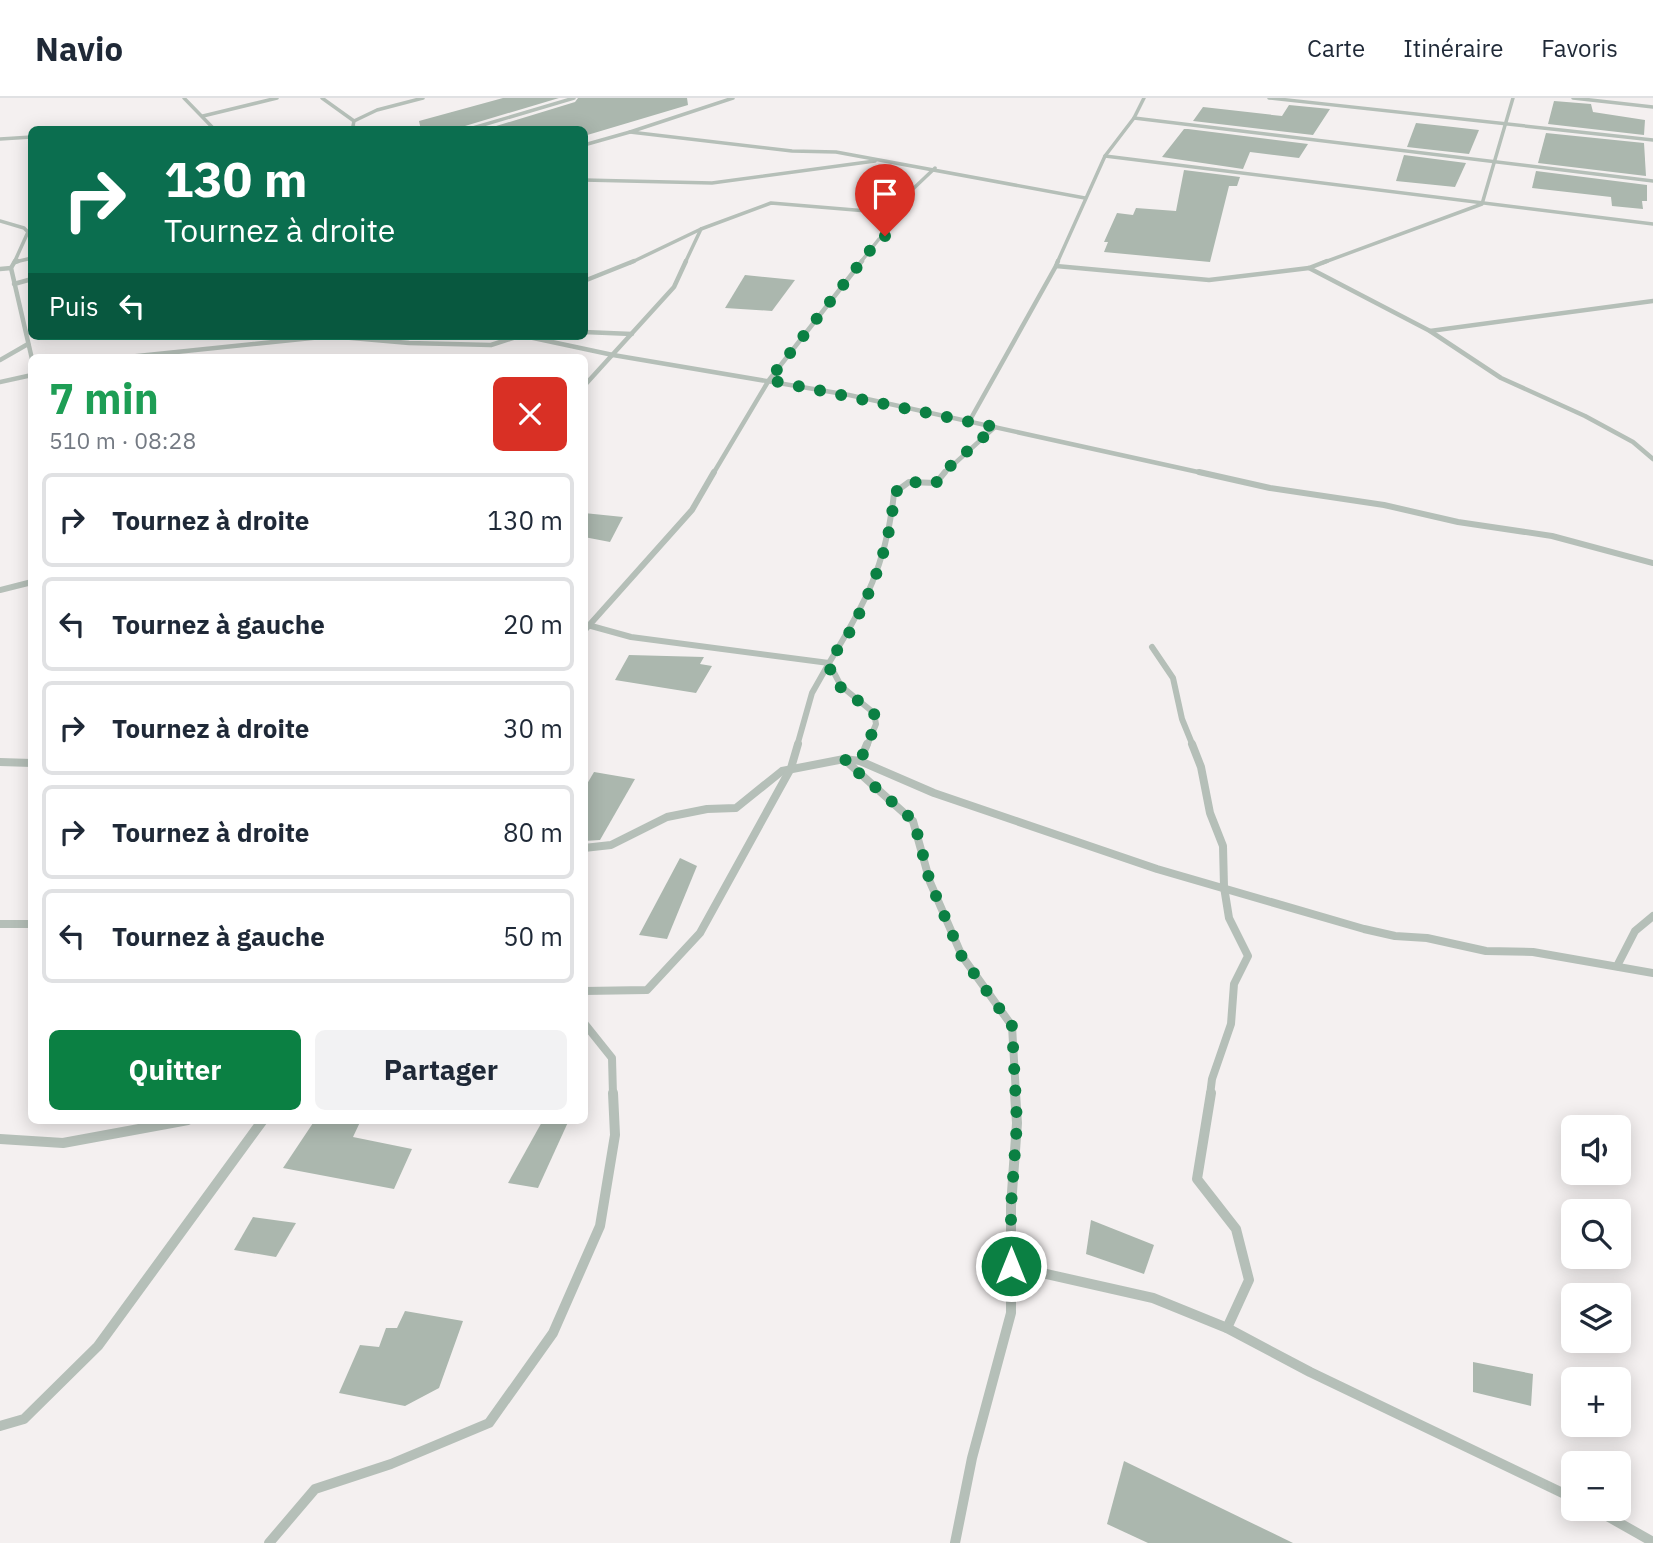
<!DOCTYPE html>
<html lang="fr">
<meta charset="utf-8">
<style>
:root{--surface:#fff;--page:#f2f2f3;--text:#1f2937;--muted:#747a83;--line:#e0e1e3;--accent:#0b8043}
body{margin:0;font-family:"IBM Plex Sans",sans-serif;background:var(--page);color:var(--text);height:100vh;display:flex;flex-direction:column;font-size:26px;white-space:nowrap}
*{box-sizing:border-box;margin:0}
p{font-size:23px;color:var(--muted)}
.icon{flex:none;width:38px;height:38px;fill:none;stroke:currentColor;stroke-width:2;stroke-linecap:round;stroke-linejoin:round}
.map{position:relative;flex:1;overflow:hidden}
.sheet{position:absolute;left:28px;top:256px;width:560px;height:770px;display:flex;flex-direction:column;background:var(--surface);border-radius:10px;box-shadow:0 4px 18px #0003}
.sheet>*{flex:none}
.banner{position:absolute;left:28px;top:28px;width:560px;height:214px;border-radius:10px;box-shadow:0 4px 18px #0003;background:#0b6e4f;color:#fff;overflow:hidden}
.tools{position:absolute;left:1561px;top:1017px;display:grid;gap:14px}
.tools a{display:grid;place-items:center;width:70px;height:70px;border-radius:10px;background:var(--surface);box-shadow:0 4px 18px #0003;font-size:35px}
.pin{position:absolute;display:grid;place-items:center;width:60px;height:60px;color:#fff;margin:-72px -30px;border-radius:50% 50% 50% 0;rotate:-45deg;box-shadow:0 0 7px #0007}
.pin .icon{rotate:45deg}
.me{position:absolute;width:77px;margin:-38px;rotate:0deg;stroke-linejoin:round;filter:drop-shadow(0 0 5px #0008)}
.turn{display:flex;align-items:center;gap:24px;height:147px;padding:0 21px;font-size:32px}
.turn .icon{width:91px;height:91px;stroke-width:2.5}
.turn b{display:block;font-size:49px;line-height:60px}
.then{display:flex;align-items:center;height:66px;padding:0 21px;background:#0003;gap:14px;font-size:26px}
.round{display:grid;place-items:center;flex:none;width:74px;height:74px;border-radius:10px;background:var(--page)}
.headline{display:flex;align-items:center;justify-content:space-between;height:119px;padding:0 21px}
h1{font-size:42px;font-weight:700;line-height:52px;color:#1e9e55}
.primary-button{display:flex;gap:14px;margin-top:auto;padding:14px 21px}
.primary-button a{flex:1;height:80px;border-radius:10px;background:var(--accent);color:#fff;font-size:28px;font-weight:700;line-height:80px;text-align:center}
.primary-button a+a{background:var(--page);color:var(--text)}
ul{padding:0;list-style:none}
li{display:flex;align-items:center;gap:21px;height:94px;margin:0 14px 10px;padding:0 7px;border:4px solid var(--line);border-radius:10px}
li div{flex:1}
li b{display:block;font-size:26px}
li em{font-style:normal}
header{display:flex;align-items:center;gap:42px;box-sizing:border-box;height:98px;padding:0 35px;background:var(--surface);border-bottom:2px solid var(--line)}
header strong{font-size:33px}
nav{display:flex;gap:38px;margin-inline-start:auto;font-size:24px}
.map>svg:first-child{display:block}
.building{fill:#abb7ae}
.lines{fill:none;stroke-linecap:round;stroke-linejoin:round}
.street-far4{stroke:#b5bfb8;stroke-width:3.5}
.street-far3{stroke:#b5bfb8;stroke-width:4.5}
.street-far2{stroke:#b5bfb8;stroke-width:6}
.street-far1{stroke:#b5bfb8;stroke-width:8}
.street{stroke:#b5bfb8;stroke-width:10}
.route{stroke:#0b8043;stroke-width:12;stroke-dasharray:0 21.6}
</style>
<header>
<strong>Navio</strong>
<nav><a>Carte</a><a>Itinéraire</a><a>Favoris</a></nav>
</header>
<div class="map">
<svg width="1653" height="1445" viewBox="0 0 1653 1445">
<rect width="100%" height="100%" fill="#f4f0f0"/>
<g class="building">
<polygon points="503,0 559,0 465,28 462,32 421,32 419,23"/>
<polygon points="578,0 687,0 688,7 584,38 584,32 483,32 575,4"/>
<polygon points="1554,3 1591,6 1593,14 1645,22 1644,37 1548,26"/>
<polygon points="1289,7 1330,11 1313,37 1193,23 1203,9 1282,18"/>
<polygon points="1416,25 1453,29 1479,32 1469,56 1407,49"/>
<polygon points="1184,31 1188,31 1308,46 1299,60 1250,54 1243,71 1162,59"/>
<polygon points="1546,35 1644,45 1646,78 1538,65"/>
<polygon points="1404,57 1466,65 1455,89 1396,83"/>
<polygon points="1184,72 1240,79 1237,88 1229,88 1210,164 1104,154 1108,144 1104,144 1117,115 1133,117 1136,110 1176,113"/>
<polygon points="1536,73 1647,87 1647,103 1642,103 1643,111 1612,108 1611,99 1532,90"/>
<polygon points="745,177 795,182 772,213 725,210"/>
<polygon points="584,415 623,419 610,444 584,439"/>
<polygon points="629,557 704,559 700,566 712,568 696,595 615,582"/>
<polygon points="594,674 635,681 600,742 584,743 584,691"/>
<polygon points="680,760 697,768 667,841 639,837"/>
<polygon points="315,1022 361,1022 353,1039 412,1051 394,1091 283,1070"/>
<polygon points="543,1022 569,1022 538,1090 508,1085"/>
<polygon points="253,1119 296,1125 276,1159 234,1152"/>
<polygon points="1091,1122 1154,1147 1144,1176 1086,1156"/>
<polygon points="405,1213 463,1223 439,1290 405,1308 339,1295 360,1247 379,1249 386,1230 397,1230"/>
<polygon points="1473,1264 1533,1276 1531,1308 1473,1294"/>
<polygon points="1124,1363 1293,1445 1148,1445 1107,1426"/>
</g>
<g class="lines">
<g class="street-far4">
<polyline points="184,0 215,32"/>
<polyline points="322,0 354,23"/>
<polyline points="733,0 630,34 792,53 836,54 1085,100"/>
<polyline points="1269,0 1653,42"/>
<polyline points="1573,0 1653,9"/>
<polyline points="203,18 277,0"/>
<polyline points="1134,20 1653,83"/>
<polyline points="112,32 159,32"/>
<polyline points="358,32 353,28 354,23 377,12 423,0"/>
<polyline points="466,32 574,0"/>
<polyline points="0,41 32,39"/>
<polyline points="584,47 630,34"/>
<polyline points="1105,58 1653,126"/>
<polyline points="584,82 712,85 875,63"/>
<polyline points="0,123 24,130 28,134 14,165"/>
<polyline points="15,164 32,160"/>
<polyline points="630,165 701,131 771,105 891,115"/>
<polyline points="685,165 701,131"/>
<polyline points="860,165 879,141 885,138 895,108 935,70"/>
<polyline points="1057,165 1105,58 1134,20 1144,0"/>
<polyline points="1322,165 1482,106 1513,0"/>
</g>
<g class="street-far3">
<polyline points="15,163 11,170 32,261"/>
<polyline points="15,164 18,163"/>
<polyline points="1056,168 1058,163"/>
<polyline points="1309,170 1430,233 1501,280 1585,318 1633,344 1653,361"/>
<polyline points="0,171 11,170"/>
<polyline points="584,183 634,163"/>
<polyline points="14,186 32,181"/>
<polyline points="1430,233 1653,203"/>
<polyline points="584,234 632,236"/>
<polyline points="329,238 409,245 491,247 519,238"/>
<polyline points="524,238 613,257 849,297 1207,376"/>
<polyline points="128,259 331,238"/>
<polyline points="0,262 28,246"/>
<polyline points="0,284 32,277"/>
<polyline points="584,288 674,189 686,163"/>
<polyline points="970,322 1056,168 1209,182 1309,170 1327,163"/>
<polyline points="713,376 769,282 862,163"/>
<polyline points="943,376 995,329"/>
</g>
<g class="street-far2">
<polyline points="1199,374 1270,390 1384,407 1458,424 1552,438 1653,465"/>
<polyline points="0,492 32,484"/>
<polyline points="584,526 631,539 829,565 812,595 797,648"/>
<polyline points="584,533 692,412 714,374"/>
<polyline points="1152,549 1173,580 1182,621 1193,648"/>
<path d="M867,648L876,626L874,615L841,588L829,565C865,506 887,465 894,395L909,384L936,385L945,374"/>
</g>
<g class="street-far1">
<polyline points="1192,646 1201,669 1210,715 1223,748 1224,789 1229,820 1248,858 1234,886 1231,926 1212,981 1210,997"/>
<polyline points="845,662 913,723 930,784 962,858 1012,928 1016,997"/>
<polyline points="860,663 867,646"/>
<polyline points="0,664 32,665"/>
<polyline points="584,750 611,747 667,719 707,711 736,710 782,673 844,661 860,663 934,695 1157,771 1364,831 1395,838 1427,840 1486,853 1533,854 1653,875"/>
<polyline points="0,826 32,826"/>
<polyline points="1617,868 1635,833 1653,818"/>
<polyline points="584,893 647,892 700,835 791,670 798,646"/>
<polyline points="584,925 612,960 613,997"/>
</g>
<g class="street">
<polyline points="1211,995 1197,1081 1236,1131 1249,1182 1227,1230"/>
<polyline points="0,1041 63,1045 188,1022"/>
<polyline points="1011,1168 1153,1200 1227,1230 1310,1274 1573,1400"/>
<polyline points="0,1328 24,1321 98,1248 263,1022"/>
<polyline points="1593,1410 1653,1444"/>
<polyline points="269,1445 315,1391 391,1366 489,1325 553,1235 600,1128 615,1037 613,995"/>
<polyline points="955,1445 972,1360 1011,1215 1011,1108 1017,1025 1015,995"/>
</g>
</g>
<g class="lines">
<path class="route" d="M885,138L879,141L769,282L995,329L948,370L936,385L909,384L894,395C892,439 875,485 855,524C848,539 837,551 829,565L832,580L839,588L874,615L876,626L860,663L844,662L914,723L930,784L962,859L1012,928L1017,1025L1011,1108V1168"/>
</g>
</svg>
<div class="tools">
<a><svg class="icon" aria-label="sound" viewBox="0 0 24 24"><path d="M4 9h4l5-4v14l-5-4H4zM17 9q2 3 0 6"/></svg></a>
<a><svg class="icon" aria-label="search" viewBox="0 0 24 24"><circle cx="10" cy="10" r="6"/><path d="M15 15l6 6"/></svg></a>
<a><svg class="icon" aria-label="layers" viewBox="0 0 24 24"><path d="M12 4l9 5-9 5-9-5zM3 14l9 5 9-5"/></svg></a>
<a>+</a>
<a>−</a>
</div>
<div class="pin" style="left:885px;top:138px;background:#d93025"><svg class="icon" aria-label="arrive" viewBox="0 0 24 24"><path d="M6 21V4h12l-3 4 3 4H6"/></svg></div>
<svg class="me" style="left:1011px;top:1168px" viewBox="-20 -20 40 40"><circle r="17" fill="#0b8043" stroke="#fff" stroke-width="3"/><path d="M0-11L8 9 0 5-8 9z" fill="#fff"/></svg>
<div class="banner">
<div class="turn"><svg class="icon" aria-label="right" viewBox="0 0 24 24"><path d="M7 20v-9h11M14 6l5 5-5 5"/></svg><div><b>130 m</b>Tournez à droite</div></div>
<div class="then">Puis<svg class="icon" aria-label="left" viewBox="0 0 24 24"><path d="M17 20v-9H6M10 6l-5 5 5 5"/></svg></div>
</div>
<section class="sheet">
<div class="headline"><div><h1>7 min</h1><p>510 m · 08:28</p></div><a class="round" style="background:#d93025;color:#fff"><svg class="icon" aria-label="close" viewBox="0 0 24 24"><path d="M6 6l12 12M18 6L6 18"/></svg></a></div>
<ul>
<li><svg class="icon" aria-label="right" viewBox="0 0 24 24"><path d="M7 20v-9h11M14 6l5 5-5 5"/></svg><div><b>Tournez à droite</b></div><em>130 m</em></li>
<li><svg class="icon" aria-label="left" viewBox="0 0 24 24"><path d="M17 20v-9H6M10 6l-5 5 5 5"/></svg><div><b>Tournez à gauche</b></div><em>20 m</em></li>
<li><svg class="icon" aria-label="right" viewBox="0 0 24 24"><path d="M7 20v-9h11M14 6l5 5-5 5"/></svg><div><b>Tournez à droite</b></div><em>30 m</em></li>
<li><svg class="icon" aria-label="right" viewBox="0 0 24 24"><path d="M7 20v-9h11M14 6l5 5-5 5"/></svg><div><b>Tournez à droite</b></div><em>80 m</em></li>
<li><svg class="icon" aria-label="left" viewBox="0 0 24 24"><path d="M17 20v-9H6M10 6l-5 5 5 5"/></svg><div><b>Tournez à gauche</b></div><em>50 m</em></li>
</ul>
<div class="primary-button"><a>Quitter</a><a>Partager</a></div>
</section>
</div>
